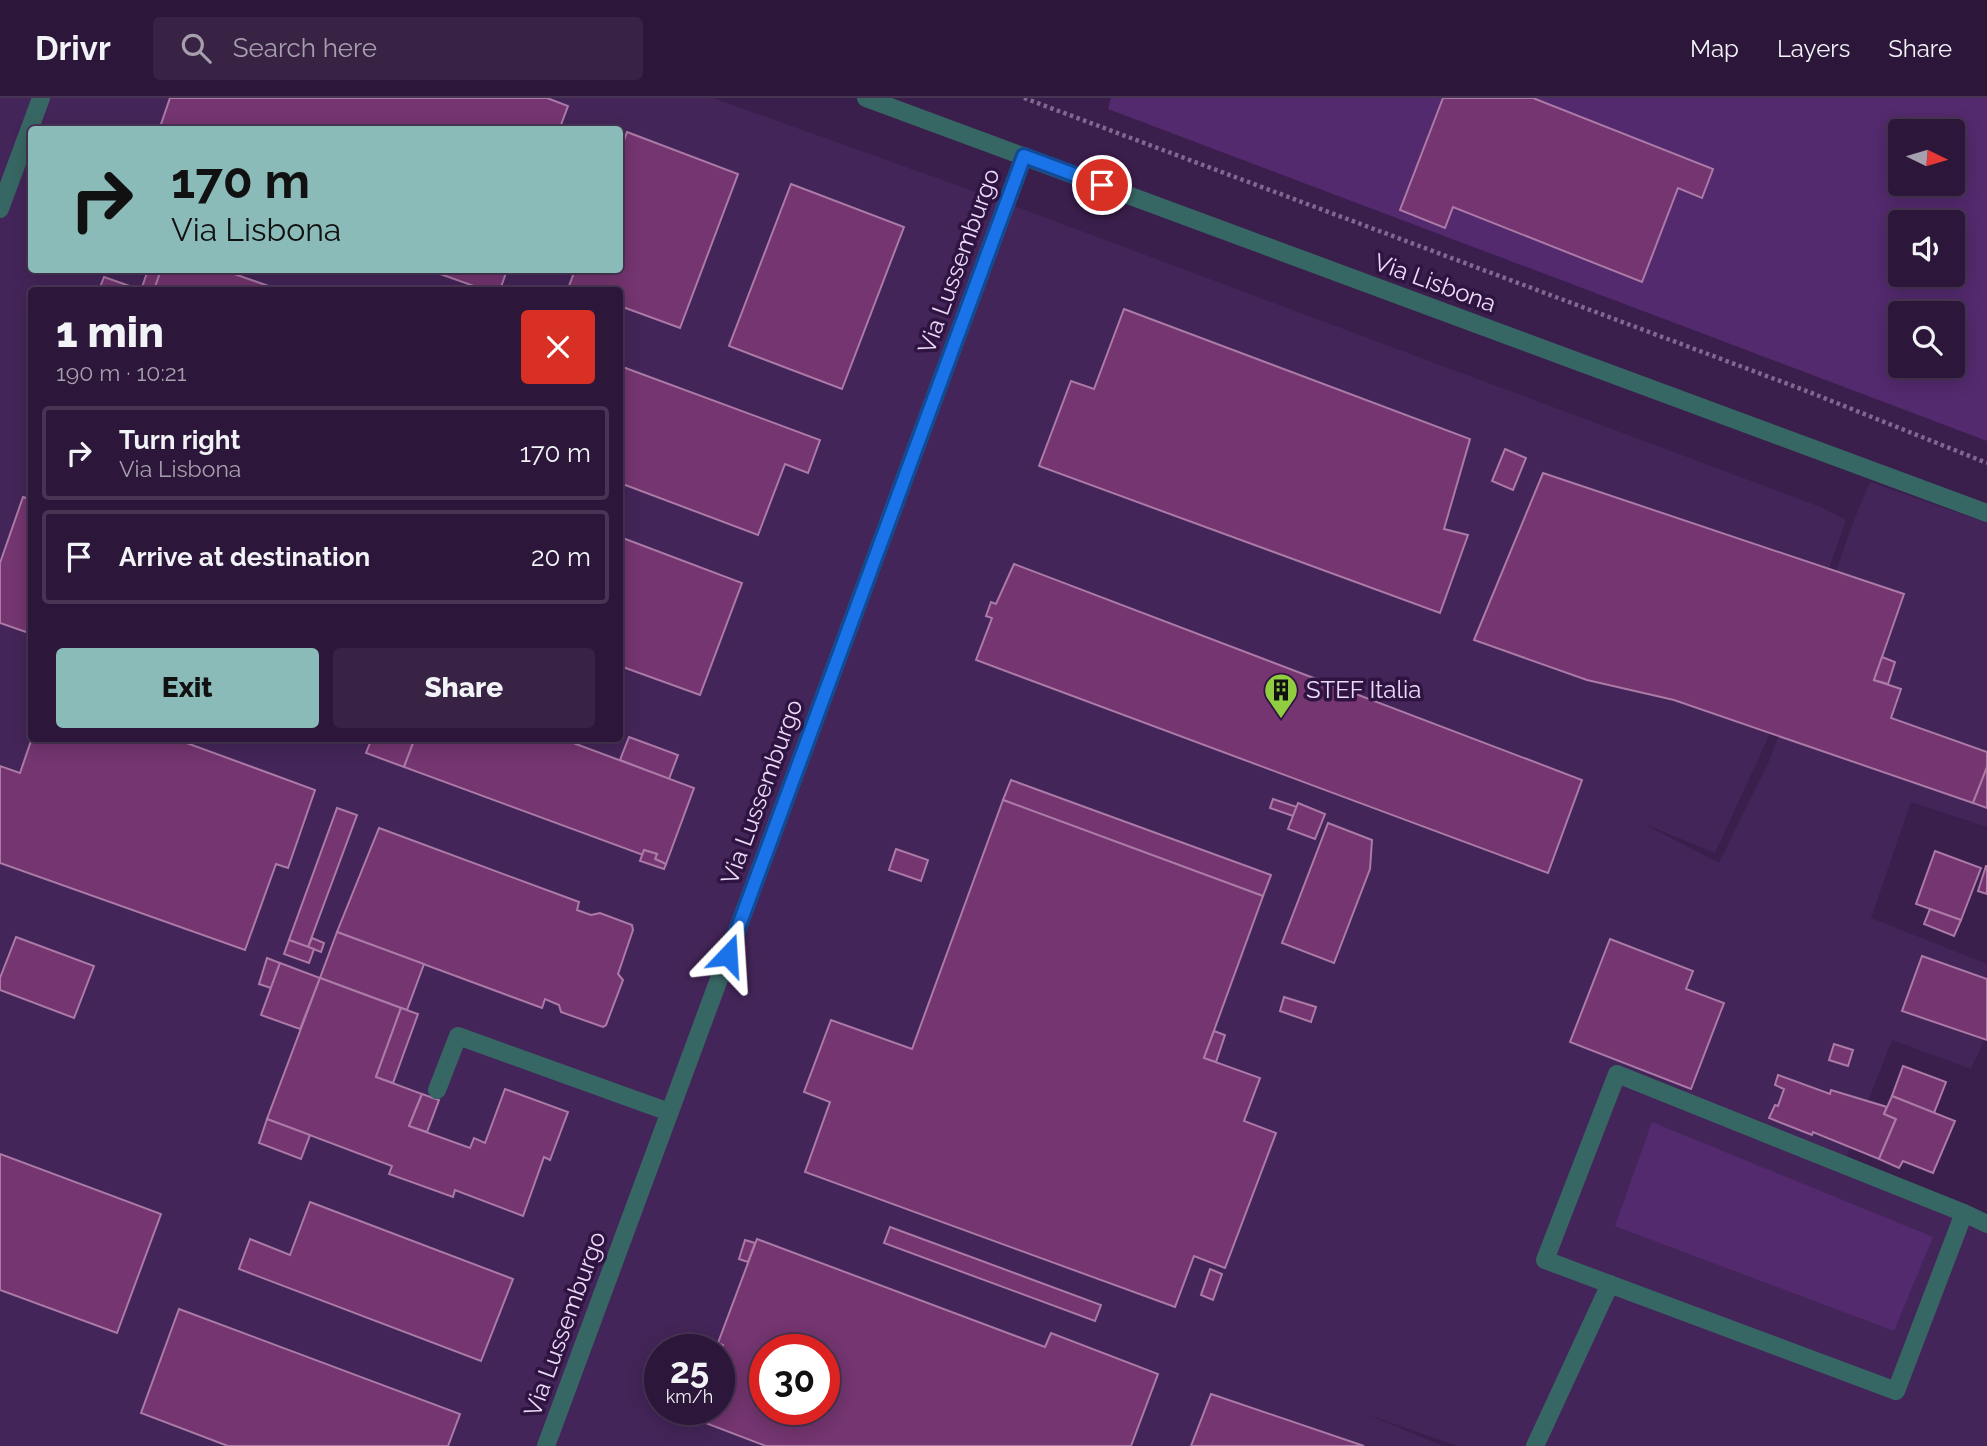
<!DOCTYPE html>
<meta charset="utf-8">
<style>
:root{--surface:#2c1639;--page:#382344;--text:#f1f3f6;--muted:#a69fae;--line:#483553;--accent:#8bbbb9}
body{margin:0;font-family:Raleway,sans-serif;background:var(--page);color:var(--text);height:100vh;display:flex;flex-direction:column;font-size:26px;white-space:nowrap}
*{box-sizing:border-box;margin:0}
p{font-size:23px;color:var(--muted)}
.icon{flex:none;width:38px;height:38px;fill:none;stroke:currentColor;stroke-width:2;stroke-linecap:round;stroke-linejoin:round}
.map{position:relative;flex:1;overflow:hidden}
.drawer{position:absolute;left:28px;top:189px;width:595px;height:455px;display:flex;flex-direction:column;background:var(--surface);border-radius:7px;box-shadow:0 4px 18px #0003,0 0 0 2px var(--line)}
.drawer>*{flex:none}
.banner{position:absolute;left:28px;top:28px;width:595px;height:147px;border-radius:7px;box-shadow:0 4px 18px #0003,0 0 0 2px var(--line);background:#8bbbb9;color:#111;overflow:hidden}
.needle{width:46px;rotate:95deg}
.buttons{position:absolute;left:1888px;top:21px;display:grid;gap:14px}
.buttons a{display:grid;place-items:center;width:77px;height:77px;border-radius:7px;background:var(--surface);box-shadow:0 4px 18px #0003,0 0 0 2px var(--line);font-size:35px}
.speed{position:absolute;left:644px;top:1236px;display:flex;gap:14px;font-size:35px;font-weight:700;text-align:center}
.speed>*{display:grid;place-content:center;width:91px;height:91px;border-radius:50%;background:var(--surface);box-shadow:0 4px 18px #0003,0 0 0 2px var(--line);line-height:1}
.speed small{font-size:18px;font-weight:400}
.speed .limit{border:10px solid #d22;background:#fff;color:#111}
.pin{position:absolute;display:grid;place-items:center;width:60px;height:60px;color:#fff;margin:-30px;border:4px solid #fff;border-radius:50%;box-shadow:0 2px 7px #0007}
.me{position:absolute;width:77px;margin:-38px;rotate:20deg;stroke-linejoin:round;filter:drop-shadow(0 0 5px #0008)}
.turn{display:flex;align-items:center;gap:24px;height:147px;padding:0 28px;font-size:32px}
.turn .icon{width:91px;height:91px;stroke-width:2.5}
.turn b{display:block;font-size:49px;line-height:60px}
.round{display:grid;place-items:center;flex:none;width:74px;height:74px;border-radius:7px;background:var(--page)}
.head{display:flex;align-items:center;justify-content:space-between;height:119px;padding:0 28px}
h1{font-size:42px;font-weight:800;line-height:52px}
.cta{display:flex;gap:14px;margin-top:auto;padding:14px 28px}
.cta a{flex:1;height:80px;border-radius:7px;background:var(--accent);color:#111;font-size:28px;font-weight:800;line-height:80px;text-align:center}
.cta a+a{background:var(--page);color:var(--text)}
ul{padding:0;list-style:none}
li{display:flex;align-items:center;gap:21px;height:94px;margin:0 14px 10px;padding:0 14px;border:4px solid var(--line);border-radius:7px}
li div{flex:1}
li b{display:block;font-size:26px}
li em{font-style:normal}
header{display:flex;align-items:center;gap:42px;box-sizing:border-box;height:98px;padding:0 35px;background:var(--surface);border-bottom:2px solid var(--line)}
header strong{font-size:33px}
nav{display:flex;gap:38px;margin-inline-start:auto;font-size:24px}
.search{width:490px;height:63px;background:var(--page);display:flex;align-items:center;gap:18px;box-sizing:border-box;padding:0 24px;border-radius:7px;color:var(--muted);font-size:26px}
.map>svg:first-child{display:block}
.built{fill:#442559;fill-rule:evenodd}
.green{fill:#532a6e;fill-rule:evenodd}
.building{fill:#743570;stroke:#ab7aa6;stroke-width:2;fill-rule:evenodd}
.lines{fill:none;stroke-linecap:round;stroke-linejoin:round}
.path{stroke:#806890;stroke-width:4.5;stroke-dasharray:3.5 3.5;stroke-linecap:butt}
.minor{stroke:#376764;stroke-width:18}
.route-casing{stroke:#114b97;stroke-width:18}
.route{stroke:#1a73e8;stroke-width:12}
.labels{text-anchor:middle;stroke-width:7;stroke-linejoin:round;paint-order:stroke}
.street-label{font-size:24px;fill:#ebdbf8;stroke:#2f1441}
.poi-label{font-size:24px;fill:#ebdbf8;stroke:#2f1441;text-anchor:start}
</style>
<header>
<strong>Drivr</strong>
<div class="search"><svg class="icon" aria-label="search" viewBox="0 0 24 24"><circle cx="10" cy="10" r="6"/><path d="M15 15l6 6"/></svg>Search here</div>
<nav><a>Map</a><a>Layers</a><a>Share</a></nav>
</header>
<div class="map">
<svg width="1987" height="1348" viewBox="0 0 1987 1348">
<rect width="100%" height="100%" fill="#3a1e4c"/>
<path class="built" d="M0,0H713L990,99L1818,408L1846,422L1785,596L1766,644L1715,755L1642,725L1719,765L1770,661L1854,422L1870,384L1987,425V729L1911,704L1871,820L1987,866V936L1971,971L1892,942L1841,1072L1987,1130V1348H1457L1366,1316L1443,1348H0ZM32,32H620V172H32ZM32,192H620V640H32ZM660,1251H719V1311H660ZM765,1251H824V1311H765Z"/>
<g class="green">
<path d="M1111,0H1987V343L1108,11ZM1900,33H1953V86H1900ZM1900,124H1953V177H1900ZM1900,215H1953V268H1900Z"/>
<polygon points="1652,1024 1933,1139 1894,1233 1615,1128"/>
</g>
<g class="building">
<polygon points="170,0 547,0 568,8 559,32 159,32"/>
<polygon points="1443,0 1533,0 1713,71 1702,100 1678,90 1642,184 1453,109 1445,130 1400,112"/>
<polygon points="627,34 738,76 680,230 620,208 620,192 580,192 569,188 575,172 620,172 620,54"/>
<polygon points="791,86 904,129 842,291 729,248"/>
<polygon points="148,172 161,172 154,192 141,192"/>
<polygon points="161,172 223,172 280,192 154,192"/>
<polygon points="429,172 507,172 500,192 485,192"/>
<polygon points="104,179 141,192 99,192"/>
<polygon points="1124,211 1470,341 1444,431 1468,437 1440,515 1039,368 1071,283 1094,291"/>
<polygon points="620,268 820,342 808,375 785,366 758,437 620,385"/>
<polygon points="1505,351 1526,360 1513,392 1492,383"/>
<polygon points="1543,375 1904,496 1874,582 1901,591 1891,620 1987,654 1987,669 1973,705 1674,602 1587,582 1474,542"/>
<polygon points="23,399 32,402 32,536 0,525 0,465"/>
<polygon points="620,439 742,485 700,597 620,568"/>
<polygon points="1014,466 1582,682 1548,775 976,562 992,520 986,518 991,504 996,506"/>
<polygon points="1882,559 1895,564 1888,586 1874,582"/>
<polygon points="629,639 678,657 669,681 620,662"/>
<polygon points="32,640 173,640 315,692 288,770 276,766 245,852 0,765 0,668 20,675"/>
<polygon points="372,640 415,640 404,669 366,655"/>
<polygon points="415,640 560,640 694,690 666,766 655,761 657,756 644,752 643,757 404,669"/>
<polygon points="1987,669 1987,710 1973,705"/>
<polygon points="1011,682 1271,777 1263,798 1003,702"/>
<polygon points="1273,701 1297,709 1293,718 1270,710"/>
<polygon points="1003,702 1263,798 1204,960 1260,980 1244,1023 1276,1035 1225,1170 1194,1158 1175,1209 805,1074 830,1004 804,994 831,922 912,951"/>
<polygon points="1298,705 1325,716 1315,741 1288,731"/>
<polygon points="337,710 357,717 308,849 289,842"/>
<polygon points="1328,725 1372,742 1370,771 1334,865 1282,845"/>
<polygon points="379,730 579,804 577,812 591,817 600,815 632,827 633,832 618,876 623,882 606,927 603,929 561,914 559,907 545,901 542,910 337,834"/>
<polygon points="896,751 928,762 921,783 889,772"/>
<polygon points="644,752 657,756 655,761 666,766 664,771 640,763"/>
<polygon points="1935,753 1981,770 1961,822 1916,806"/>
<polygon points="1986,768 1987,768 1987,796 1978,793"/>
<polygon points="1930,811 1961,822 1954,838 1924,826"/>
<polygon points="337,834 424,866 407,912 320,880"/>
<polygon points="16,839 94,868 74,920 0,892 0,880"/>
<polygon points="312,840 324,845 321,854 308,849"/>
<polygon points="1610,841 1693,873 1686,891 1724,905 1691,991 1570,944"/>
<polygon points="289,842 314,851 309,865 284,856"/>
<polygon points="1922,858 1987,881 1987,942 1902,913"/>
<polygon points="267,860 280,865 271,890 259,886"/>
<polygon points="280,865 320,880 300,931 261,917"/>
<polygon points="320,880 401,910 376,979 422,996 409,1028 470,1050 474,1040 485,1045 505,991 568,1014 550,1062 544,1059 523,1118 455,1092 453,1099 389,1076 392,1068 267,1021"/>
<polygon points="1284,899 1316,909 1311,924 1280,913"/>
<polygon points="401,910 418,916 393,985 376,979"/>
<polygon points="1214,933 1225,937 1216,964 1204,960"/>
<polygon points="1834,946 1853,952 1848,968 1829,962"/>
<polygon points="1903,968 1946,984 1934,1015 1892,998"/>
<polygon points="1778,977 1830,996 1831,992 1887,1009 1884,1016 1896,1021 1879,1061 1813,1034 1812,1037 1769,1020 1775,1007 1778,1008 1784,991 1775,987"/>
<polygon points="422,996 439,1002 427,1034 409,1028"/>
<polygon points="1892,998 1955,1023 1933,1075 1903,1063 1899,1070 1879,1061 1896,1021 1884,1016"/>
<polygon points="267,1021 310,1037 301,1061 259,1045"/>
<polygon points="0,1056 161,1116 117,1235 0,1192"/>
<polygon points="310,1104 513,1181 481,1263 239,1171 250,1141 290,1157"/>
<polygon points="890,1129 1101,1207 1095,1223 884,1145"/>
<path d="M757,1141L1045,1249L1051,1235L1158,1276L1131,1348H766L695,1321L699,1311H719V1257L723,1247L718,1245ZM765,1251H824V1311H765Z"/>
<polygon points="745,1142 755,1145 748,1164 739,1161"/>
<polygon points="1210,1171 1222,1176 1213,1202 1201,1197"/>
<polygon points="179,1211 460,1316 448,1348 228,1348 141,1315"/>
<polygon points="1211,1296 1364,1348 1191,1348"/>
</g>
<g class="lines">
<polyline class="path" points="1024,0 1804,292 1987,365"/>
<g class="minor">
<polyline points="866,0 1987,415"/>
<polyline points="0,111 41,0"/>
<polyline points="437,992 458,938 669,1014"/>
<polyline points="1964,1115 1896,1293 1545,1162 1617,976 1964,1115 1987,1126"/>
<polyline points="546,1348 1024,58"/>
<polyline points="1535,1348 1610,1186"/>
</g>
</g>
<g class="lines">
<g class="route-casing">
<polyline id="route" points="728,857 1024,58 1102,87"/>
</g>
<use href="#route" class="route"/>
</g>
<defs>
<g id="building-pin" transform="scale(1.75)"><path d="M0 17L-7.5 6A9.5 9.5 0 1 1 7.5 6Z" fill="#91cd40" stroke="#2f1441"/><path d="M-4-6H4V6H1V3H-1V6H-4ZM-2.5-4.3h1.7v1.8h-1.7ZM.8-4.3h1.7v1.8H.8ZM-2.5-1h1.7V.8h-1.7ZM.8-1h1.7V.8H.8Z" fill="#111"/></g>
</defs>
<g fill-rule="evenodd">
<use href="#building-pin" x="1281" y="592"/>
</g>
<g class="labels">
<g class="street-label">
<text transform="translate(959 163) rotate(-70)" y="8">Via Lussemburgo</text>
<text transform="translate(1435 185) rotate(20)" y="8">Via Lisbona</text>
<text transform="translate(762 694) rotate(-70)" y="8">Via Lussemburgo</text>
<text transform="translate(565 1226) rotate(-70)" y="8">Via Lussemburgo</text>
</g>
<g class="poi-label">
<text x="1306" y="600">STEF Italia</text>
</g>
</g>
</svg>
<div class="buttons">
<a><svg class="needle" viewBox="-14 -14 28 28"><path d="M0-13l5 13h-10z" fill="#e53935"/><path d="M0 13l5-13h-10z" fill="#a69fae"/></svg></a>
<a><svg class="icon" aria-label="sound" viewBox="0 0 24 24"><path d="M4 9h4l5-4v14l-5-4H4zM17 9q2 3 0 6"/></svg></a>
<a><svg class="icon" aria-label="search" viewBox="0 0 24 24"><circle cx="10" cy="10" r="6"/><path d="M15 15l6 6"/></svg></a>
</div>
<div class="speed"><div>25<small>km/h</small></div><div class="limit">30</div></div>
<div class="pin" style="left:1102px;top:87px;background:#d93025"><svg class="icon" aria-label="arrive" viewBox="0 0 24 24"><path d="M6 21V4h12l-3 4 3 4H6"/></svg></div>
<svg class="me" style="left:728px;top:857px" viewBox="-20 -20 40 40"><path d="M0-17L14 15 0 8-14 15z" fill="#1a73e8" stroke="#fff" stroke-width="4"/></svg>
<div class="banner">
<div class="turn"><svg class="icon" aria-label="right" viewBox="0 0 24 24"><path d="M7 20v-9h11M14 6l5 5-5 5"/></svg><div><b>170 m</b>Via Lisbona</div></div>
</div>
<section class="drawer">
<div class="head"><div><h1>1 min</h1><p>190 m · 10:21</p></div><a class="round" style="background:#d93025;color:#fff"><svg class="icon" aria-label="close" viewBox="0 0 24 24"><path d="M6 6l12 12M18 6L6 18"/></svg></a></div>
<ul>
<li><svg class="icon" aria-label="right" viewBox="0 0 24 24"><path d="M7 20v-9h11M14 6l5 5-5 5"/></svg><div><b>Turn right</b><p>Via Lisbona</p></div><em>170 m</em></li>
<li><svg class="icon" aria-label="arrive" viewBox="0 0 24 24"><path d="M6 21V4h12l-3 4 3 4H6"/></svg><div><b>Arrive at destination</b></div><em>20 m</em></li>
</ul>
<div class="cta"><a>Exit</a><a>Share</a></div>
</section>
</div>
